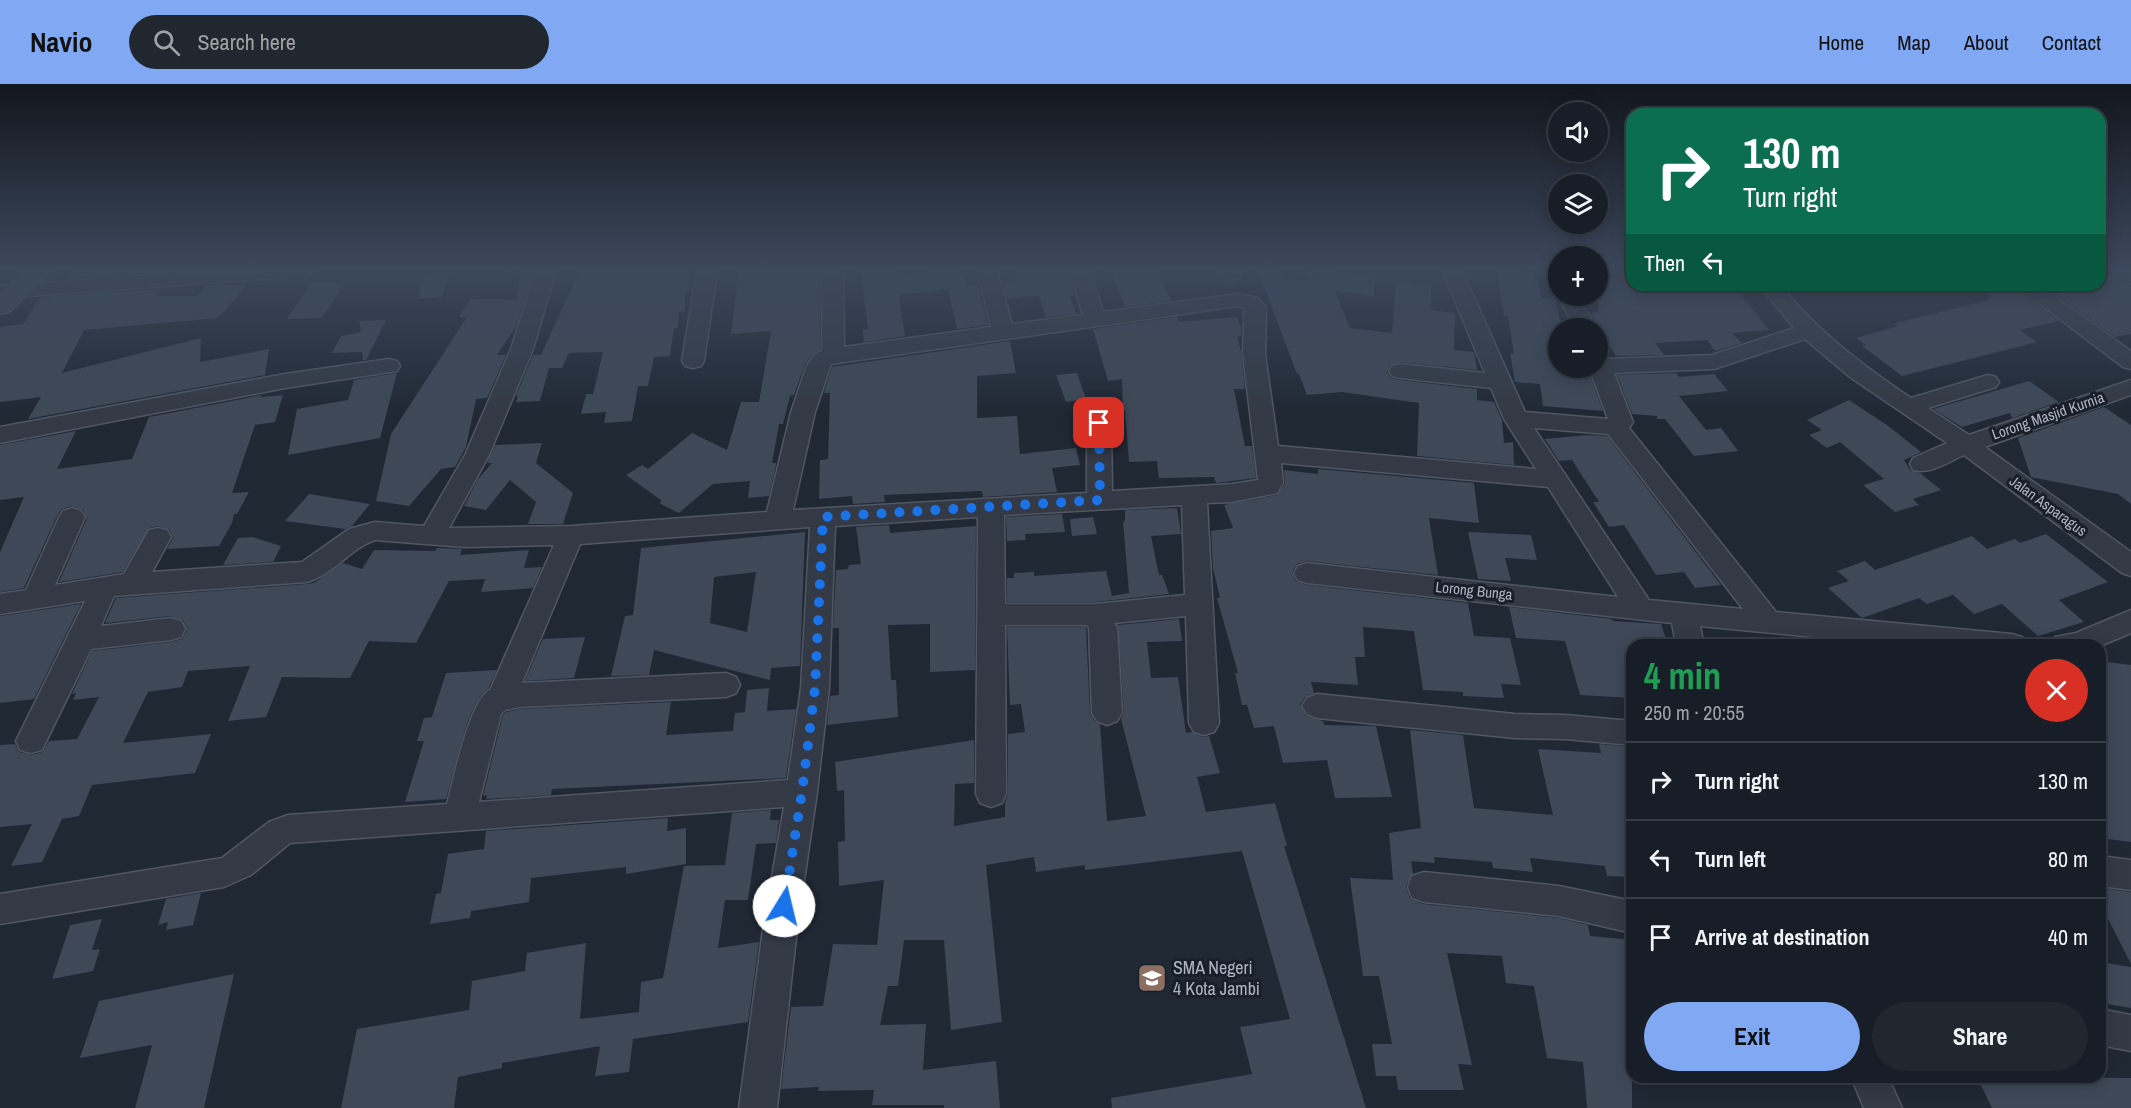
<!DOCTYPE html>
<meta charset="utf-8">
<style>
:root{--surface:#181e27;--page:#21272f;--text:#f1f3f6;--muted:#9fa2a7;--line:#363c44;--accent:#81a9f3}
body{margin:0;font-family:"Archivo Narrow",sans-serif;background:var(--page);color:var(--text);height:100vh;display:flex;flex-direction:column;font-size:22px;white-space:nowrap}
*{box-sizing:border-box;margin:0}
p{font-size:20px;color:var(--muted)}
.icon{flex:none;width:33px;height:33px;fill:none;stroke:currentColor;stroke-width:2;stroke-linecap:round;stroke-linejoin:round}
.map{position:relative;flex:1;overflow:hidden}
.side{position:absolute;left:1626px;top:555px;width:480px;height:444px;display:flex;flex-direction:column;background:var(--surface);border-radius:18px;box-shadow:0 3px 15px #0003,0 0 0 2px var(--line)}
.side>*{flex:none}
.top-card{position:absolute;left:1626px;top:24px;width:480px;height:183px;border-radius:18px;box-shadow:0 3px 15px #0003,0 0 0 2px var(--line);background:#0b6e4f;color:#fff;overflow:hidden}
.tools{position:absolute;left:1548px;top:18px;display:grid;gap:12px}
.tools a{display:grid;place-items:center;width:60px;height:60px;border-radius:50%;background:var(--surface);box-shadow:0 3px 15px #0003,0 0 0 2px var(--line);font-size:30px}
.pin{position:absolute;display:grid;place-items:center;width:51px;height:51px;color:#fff;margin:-26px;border-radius:12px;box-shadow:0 3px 9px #0006}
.me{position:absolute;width:66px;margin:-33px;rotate:9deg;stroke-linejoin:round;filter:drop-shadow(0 0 4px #0008)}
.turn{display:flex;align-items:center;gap:21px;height:126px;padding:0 18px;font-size:27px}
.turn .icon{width:78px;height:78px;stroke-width:2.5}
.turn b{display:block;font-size:42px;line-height:51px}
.then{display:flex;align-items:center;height:57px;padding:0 18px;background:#0003;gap:12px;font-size:22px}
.round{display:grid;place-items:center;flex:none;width:63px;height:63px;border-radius:32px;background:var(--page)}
.summary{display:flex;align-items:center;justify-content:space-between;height:102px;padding:0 18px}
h1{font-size:36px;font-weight:700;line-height:45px;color:#1e9e55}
.button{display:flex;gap:12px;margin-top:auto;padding:12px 18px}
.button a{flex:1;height:69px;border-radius:36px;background:var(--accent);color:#111;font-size:24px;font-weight:700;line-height:69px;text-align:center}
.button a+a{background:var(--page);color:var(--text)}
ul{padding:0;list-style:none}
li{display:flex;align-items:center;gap:18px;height:78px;padding:0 18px;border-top:2px solid var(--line)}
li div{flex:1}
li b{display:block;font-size:22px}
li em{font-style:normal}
header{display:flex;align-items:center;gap:36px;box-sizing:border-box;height:84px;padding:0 30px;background:var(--accent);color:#111}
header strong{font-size:28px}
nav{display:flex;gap:33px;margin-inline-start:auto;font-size:21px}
.search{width:420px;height:54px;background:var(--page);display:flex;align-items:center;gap:15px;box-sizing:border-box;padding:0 21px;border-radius:33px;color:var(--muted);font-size:22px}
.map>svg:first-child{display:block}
.building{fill:#3e4857;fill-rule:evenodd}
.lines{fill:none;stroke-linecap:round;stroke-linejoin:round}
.minor-casing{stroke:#505763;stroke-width:3}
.secondary-casing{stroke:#505763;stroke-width:3}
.minor{fill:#333a45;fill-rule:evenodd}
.secondary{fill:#414958;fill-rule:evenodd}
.route{stroke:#1a73e8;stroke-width:10;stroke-dasharray:0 18}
.labels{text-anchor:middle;stroke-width:6;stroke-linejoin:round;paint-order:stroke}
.street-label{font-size:15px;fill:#adb4c2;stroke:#191f29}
.near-poi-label{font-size:18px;fill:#adb4c2;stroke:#191f29;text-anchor:start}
</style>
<header>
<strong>Navio</strong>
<div class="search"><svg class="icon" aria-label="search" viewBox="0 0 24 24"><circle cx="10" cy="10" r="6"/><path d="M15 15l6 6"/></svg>Search here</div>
<nav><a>Home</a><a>Map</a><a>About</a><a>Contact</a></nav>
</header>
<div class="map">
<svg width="2131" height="1024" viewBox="0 0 2131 1024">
<rect width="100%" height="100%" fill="#202834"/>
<g class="building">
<polygon points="79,186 170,186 74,194"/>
<polygon points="520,186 534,186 516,242 497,271 506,271 487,314 476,315 466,363 455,383 441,385 409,422 376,417 391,350 467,233 459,233 470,215 517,216"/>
<polygon points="580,186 690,186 689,207 685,208 685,227 679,228 678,244 674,244 670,272 654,273 648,302 638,302 632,337 604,339 606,328 581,330 586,310 593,310 603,268 569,269 562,284 549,284 540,317 516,318 518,312 516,312 533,271 541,271"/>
<polygon points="739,186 821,186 820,266 813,269 805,280 794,311 790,312 783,340 779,340 772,379 776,379 776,381 769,412 748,414 750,397 713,400 679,429 659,419 662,417 626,391 642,381 648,385 692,349 727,366 741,318 759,318 771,247 731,250"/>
<polygon points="861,186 900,186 901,190 963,186 966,202 978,201 988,241 957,245 948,205 901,210 899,211 905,252 864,258 863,246 868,245"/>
<polygon points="1018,186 1068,186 1075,212 1070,212 1076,230 1046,233 1039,212 1027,213 1025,208 1026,213 1007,215 1003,198 1021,196"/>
<polygon points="1111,186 1158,186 1171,217 1125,223"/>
<polygon points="1258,186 1280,186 1283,196 1318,195 1342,192 1340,188 1375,193 1374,212 1335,207 1350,244 1392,249 1396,197 1431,202 1431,226 1455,229 1454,266 1474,268 1477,286 1400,278 1390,281 1387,288 1391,294 1399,296 1477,305 1477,316 1494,318 1502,336 1504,359 1513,358 1514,381 1417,372 1419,319 1342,308 1307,311 1299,290 1297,290"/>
<polygon points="1497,186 1522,186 1522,189 1537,191 1542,214 1555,215 1562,244 1558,244 1558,284 1587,284 1603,327 1543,322 1540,300 1515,298 1510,269 1514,270 1508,233 1504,232"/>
<polygon points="1598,186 1632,186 1632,203 1733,201 1769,246 1732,249 1742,259 1715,267 1707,256 1655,259 1664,271 1616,272 1590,229 1598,228"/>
<polygon points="2100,186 2114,186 2122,196 2131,198 2131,250 2115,253 2043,201 2100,201"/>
<polygon points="450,188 442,213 417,215 425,190"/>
<polygon points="311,199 345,199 322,234 287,235"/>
<polygon points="207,201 247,202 218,234 84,246 62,289 201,254 200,278 269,265 265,291 28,335 41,313 0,318 0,243 23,240 40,213 161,205 157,212 197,212"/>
<polygon points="2015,204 2059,237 2020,246 2037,258 1902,292 1862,262 1866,261 1856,254 1898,242 1895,239 1990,216 1989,207"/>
<polygon points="1177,233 1179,238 1237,233 1241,243 1241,252 1237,253 1241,267 1245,305 1234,305 1245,362 1252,362 1256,394 1216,399 1214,393 1159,394 1157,377 1129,378 1125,326 1123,326 1122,295 1108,297 1093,245"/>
<polygon points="386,236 366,276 363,276 362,268 332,269 341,252 361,248 359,237"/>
<polygon points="1010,257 1016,289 977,292 977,334 1017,332 1020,370 1076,364 1080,381 1052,384 1057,408 983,413 982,407 884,411 885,418 853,420 852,412 819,415 820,376 828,375 830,309 824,309 832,283"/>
<polygon points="397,289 380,354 288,371 297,325 348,316 354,296"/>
<polygon points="1077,289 1086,315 1066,318 1056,291"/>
<polygon points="1676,289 1679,293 1714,290 1728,307 1679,312 1706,346 1721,344 1738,367 1694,372 1665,335 1657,335 1657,332 1632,330 1617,291"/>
<polygon points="2029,297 2059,318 2012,334 2010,329 1962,343 1933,325"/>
<polygon points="262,311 261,313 283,311 275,338 255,341 232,409 249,408 237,430 234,430 232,439 219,462 167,465 173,454 169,445 158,442 149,444 123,488 59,498 87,434 83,426 71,422 62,425 57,432 24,504 0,508 0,468 24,413 0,416 0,361 76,347 57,385 132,375 149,333"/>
<polygon points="1849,316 1887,341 1921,368 1904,376 1911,387 1920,389 1941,406 1913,415 1919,421 1895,428 1863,401 1884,395 1840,358 1827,364 1809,351 1822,346 1807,336"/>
<polygon points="2104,323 2131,341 2131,420 2118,410 2031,393 2018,354"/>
<polygon points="1587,351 1607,352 1721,501 1695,504 1684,488 1656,491 1624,441 1609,443 1593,418 1599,418 1572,376 1559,377 1545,355"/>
<polygon points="542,359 536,379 573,409 563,440 528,440 536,418 510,396 486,426 464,422 478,395 492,379 487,379 495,361"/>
<polygon points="1318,385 1474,399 1479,439 1429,434 1438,491 1307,477 1297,480 1292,488 1296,497 1307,501 1468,519 1474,552 1510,554 1521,601 1501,600 1504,614 1463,612 1463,608 1423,606 1414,547 1363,543 1365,573 1355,573 1358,601 1311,598 1314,609 1305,613 1300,621 1306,632 1323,637 1324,641 1376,642 1392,713 1335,714 1327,676 1283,679 1274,642 1254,644 1247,621 1242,621 1235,589 1238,589 1217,514 1220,514 1213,484 1211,447 1233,444 1224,421 1277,411 1285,400 1284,386 1318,390"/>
<polygon points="309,410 370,420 352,442 345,445 285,437"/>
<polygon points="1177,424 1181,450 1151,452 1159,491 1162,491 1169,510 1095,518 1007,518 1007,494 1014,494 1014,489 1034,488 1034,492 1106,487 1112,512 1129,509 1123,438 1125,437 1125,426"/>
<polygon points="1062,430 1065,448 1025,450 1026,456 1007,457 1006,433"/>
<polygon points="1093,433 1097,450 1072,452 1070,435"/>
<polygon points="889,441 890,449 976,442 975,586 930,588 930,540 888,541 891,596 896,596 898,633 827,641 830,612 839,611 839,544 833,544 836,486 848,485 849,481 861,480 856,443"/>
<path d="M805,448L800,582L771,584L770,596L654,566L649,591L611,592L625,532L633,531L641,464ZM756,488L747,548L710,539L714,493Z"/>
<polygon points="1468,448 1531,451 1537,476 1505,474 1511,497 1478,495"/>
<polygon points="2046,450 2108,498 2059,516 2084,538 2038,552 2002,520 1974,530 1953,511 1927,520 1919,514 1862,534 1828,504 1849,497 1837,487 1865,477 1875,486 1972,452 1987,465 2015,455 2020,459"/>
<polygon points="252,453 281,462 273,478 223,481 238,454"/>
<polygon points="437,464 462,465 460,471 529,466 524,484 542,483 533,504 481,508 485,495 449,497 416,559 369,557 350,594 282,593 266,633 228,637 250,582 188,587 182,603 148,608 123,659 211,650 195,689 92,701 79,732 62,735 42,778 11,782 32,740 0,743 0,661 15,660 19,668 32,671 43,668 49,657 77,655 99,613 73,616 76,609 72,610 92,567 171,558 182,555 187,546 183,536 171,532 105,539 116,514 307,500 314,499 343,479 362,485 374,466 435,467"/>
<polygon points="81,520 34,615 0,619 0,532"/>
<polygon points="1509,523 1612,535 1613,537 1661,540 1668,561 1632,561 1632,614 1580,611 1565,557 1516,554"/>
<polygon points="1179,535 1182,557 1147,558 1151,594 1178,593 1186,649 1191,648 1203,653 1209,652 1220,689 1197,693 1206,728 1275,719 1287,762 1284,762 1366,1024 1112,1024 1111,1014 1252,990 1240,943 1290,935 1242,767 1085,786 1085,781 1036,788 1034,773 986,781 1002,938 951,946 944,856 904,856 898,902 888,902 880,941 926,940 923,986 996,977 1000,1024 944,1024 944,1021 872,1021 874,1006 818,1007 819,1003 781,1005 791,923 823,922 833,860 877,861 884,796 839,802 838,758 845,757 844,706 837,707 835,678 974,656 974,699 955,700 954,742 1005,733 1005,719 1008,710 1008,650 1025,648 1021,620 1010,621 1007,543 1086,543 1090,629 1095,638 1100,640 1107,737 1146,732 1121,635 1124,629 1118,541"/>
<polygon points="585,553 574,594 525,597 543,555"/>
<polygon points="2100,577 2131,581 2131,758 2100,754"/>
<polygon points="497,586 488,605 481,611 474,623 467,639 446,715 405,718 424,657 417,657 424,634 432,633 446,589"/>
<polygon points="769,604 767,627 796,625 786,694 552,705 551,711 486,715 487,711 483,712 503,631 506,628 520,625 671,618 666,651 733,647 735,629 745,628 747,606"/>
<polygon points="1410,646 1463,651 1474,724 1553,731 1538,665 1601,669 1599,660 1632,663 1632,793 1607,792 1605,782 1530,774 1533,788 1493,784 1492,778 1434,773 1435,779 1411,777 1413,789 1406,802 1410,815 1423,820 1559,834 1588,841 1590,852 1632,856 1632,1024 1587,1024 1583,978 1547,974 1534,902 1506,899 1502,872 1447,869 1472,981 1458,980 1464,1006 1398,1006 1396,992 1376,992 1372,960 1392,960 1379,892 1363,892 1350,794 1393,796 1389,749 1421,744"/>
<polygon points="771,726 770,736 779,736 776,759 756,760 748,816 725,816 718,864 759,858 748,938 633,955 629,988 595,992 600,962 502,979 502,984 458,993 454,1024 341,1024 357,945 469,926 472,897 525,887 527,869 586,859 580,935 639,928 641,898 663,894 684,782 725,781 732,729"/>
<polygon points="668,734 667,747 686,744 686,780 626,790 626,783 531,794 529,818 471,827 470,834 430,840 436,810 441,809 448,770 484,765 486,747"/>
<polygon points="2100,804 2131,808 2131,880 2100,819"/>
<polygon points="201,809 193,841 166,846 168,838 158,841 166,815"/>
<polygon points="102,835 92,866 100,865 93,887 52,895 70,841"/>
<polygon points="2100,878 2131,883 2131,924 2107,920 2100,903"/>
<polygon points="234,890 204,1024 135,1024 152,961 80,974 99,917"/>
<polygon points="1977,993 2131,994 2131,1024 1992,1024"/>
</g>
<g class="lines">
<g class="minor-casing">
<g id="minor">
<polygon points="213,186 314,186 311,190 304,192 0,214 0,202"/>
<path d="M536,186H556L533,265L489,371L449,444L571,442L767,428L791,328L807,281L815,270L822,267L823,186H843L844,263L991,243L977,186H997L1012,240L1083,231L1070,186H1090L1103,228L1238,210L1257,214L1266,223L1265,270L1278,362L1536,385L1504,335L1491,304L1400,294L1392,292L1389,287L1392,282L1400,280L1485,289L1442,186H1462L1525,328L1608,335L1589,284H1598V270L1608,275L1712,271L1794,244L1759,201H1780C1817,247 1862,281 1911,314L1988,291L1996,293L1999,298L1996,303L1928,324L1969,351L2131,296V311L1985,363L2131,468V492L2122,489L1964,371C1948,378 1930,391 1913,386L1910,380L1913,374L1947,359L1850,293L1805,255L1714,285L1614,289L1633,338L1629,344L1776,528L2012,550L2022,553L2026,561H1898L1700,542L1704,561H1676L1672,539L1307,499L1298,496L1294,489L1298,482L1307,479L1618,513L1548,403L1281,379L1283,399L1277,409L1232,418L1207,419L1219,639L1214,648L1204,651L1194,648L1189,639L1186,532L1114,539L1117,543L1122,629L1117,637L1107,641L1097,637L1092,629L1089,544L1087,541H1005L1006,710L1002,719L991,723L980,719L976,710L978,433L835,442L829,604L817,708L797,845L777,1024H739L763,845L784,723L290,759L251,791L224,803L0,840V810L222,774L269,738L288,731L447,720C453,698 470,614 490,606L554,461L464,463L375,456C351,464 334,490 307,498L114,512L101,542L171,534L181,537L185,545L181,553L171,556L91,565L42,666L31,669L20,666L16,657L85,517L0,530V510L26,506L59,433L63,427L72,424L81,427L85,433L55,501L124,490L149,446L158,444L167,446L171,453L152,488L302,478L349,445L375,438L424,442L465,371L511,265ZM1238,222L1244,224L1243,270L1258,396L1232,400L1112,407L1111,339L1107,334L1099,331L1091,334L1087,339V409L793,426L815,328L831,280ZM1534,344L1608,350L1743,525L1649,516ZM1182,421L1185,511L1095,520H1005L1004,431ZM810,443L801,604L788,696L479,718L501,630L505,626L520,623L726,613L736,609L740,601L736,593L726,589L522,599L580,460Z"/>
<polygon points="697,186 717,186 704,277 701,282 693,284 685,282 682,277"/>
<polygon points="1219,186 1239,186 1241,191 1238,195 1231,197 1224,195"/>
<polygon points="1307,186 1327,186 1327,187 1324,191 1317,193 1310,191"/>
<polygon points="1545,186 1558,186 1558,200 1551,198"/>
<polygon points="2116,186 2131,186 2131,196 2124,194"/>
<polygon points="2015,201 2039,201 2131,267 2131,285 2123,283"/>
<polygon points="1558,211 1578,212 1596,244 1574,244"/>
<polygon points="389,275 397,277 400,282 397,287 285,304 0,359 0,343 285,290"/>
<polygon points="2131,526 2131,549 2100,562 2051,561 2055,553 2076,549"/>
<polygon points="1317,610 1515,630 1565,631 1632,637 1632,661 1565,655 1515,654 1317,634 1307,630 1302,622 1307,614"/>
<polygon points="2100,772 2131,776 2131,806 2100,802"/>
<polygon points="1424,788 1559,802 1632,817 1632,849 1559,832 1424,818 1412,814 1408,803 1412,792"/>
<polygon points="2100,925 2131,931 2131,967 2100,961"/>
<polygon points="1851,993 1888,993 1902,1024 1864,1024"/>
</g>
</g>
<g class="secondary-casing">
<polygon id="secondary" points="26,186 53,186 9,228 0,230 0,209"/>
</g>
<use href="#minor" class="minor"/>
<use href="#secondary" class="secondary"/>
</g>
<linearGradient id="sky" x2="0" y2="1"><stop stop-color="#12161d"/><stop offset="0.56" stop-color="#3c485c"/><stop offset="1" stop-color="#3c485c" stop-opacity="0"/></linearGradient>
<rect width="2131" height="330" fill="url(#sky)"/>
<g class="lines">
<polyline class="route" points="784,822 802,708 815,604 823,433 1100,416 1099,339"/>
</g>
<defs>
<g id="school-square" transform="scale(1.5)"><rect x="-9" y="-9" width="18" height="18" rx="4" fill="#8d6e63" stroke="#191f29"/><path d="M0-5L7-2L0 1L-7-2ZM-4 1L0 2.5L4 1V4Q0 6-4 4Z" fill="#fff"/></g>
</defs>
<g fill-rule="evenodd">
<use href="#school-square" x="1152" y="894"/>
</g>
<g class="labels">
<g class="street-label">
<text transform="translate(2048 332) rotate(-19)" y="5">Lorong Masjid Kurnia</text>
<text transform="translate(2048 422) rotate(36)" y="5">Jalan Asparagus</text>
<text transform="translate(1474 507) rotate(6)" y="5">Lorong Bunga</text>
</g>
<g class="near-poi-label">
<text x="1173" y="890">SMA Negeri<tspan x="1173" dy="21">4 Kota Jambi</tspan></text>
</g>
</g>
</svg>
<div class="tools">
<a><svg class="icon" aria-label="sound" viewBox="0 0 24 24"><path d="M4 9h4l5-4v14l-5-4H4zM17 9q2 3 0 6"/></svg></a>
<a><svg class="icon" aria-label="layers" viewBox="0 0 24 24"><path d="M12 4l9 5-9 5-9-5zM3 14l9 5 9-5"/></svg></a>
<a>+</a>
<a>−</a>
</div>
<div class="pin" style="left:1099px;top:339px;background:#d93025"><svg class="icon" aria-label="arrive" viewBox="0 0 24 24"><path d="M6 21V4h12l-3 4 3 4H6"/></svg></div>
<svg class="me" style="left:784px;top:822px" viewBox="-20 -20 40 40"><circle r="19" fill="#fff"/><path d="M0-13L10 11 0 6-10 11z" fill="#1a73e8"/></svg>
<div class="top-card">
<div class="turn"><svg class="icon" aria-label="right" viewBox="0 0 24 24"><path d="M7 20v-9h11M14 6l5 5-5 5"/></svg><div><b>130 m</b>Turn right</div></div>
<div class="then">Then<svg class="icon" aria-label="left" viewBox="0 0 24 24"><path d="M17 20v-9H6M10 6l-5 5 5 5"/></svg></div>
</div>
<section class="side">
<div class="summary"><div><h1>4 min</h1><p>250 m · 20:55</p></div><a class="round" style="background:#d93025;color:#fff"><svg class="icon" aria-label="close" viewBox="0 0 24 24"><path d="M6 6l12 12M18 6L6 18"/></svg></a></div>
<ul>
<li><svg class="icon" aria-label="right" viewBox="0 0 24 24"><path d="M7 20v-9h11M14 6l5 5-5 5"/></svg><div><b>Turn right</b></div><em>130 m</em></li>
<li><svg class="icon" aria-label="left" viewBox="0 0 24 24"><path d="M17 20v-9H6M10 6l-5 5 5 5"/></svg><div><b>Turn left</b></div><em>80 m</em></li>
<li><svg class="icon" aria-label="arrive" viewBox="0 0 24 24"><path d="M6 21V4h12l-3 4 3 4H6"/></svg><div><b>Arrive at destination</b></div><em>40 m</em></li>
</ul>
<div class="button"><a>Exit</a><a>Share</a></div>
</section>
</div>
